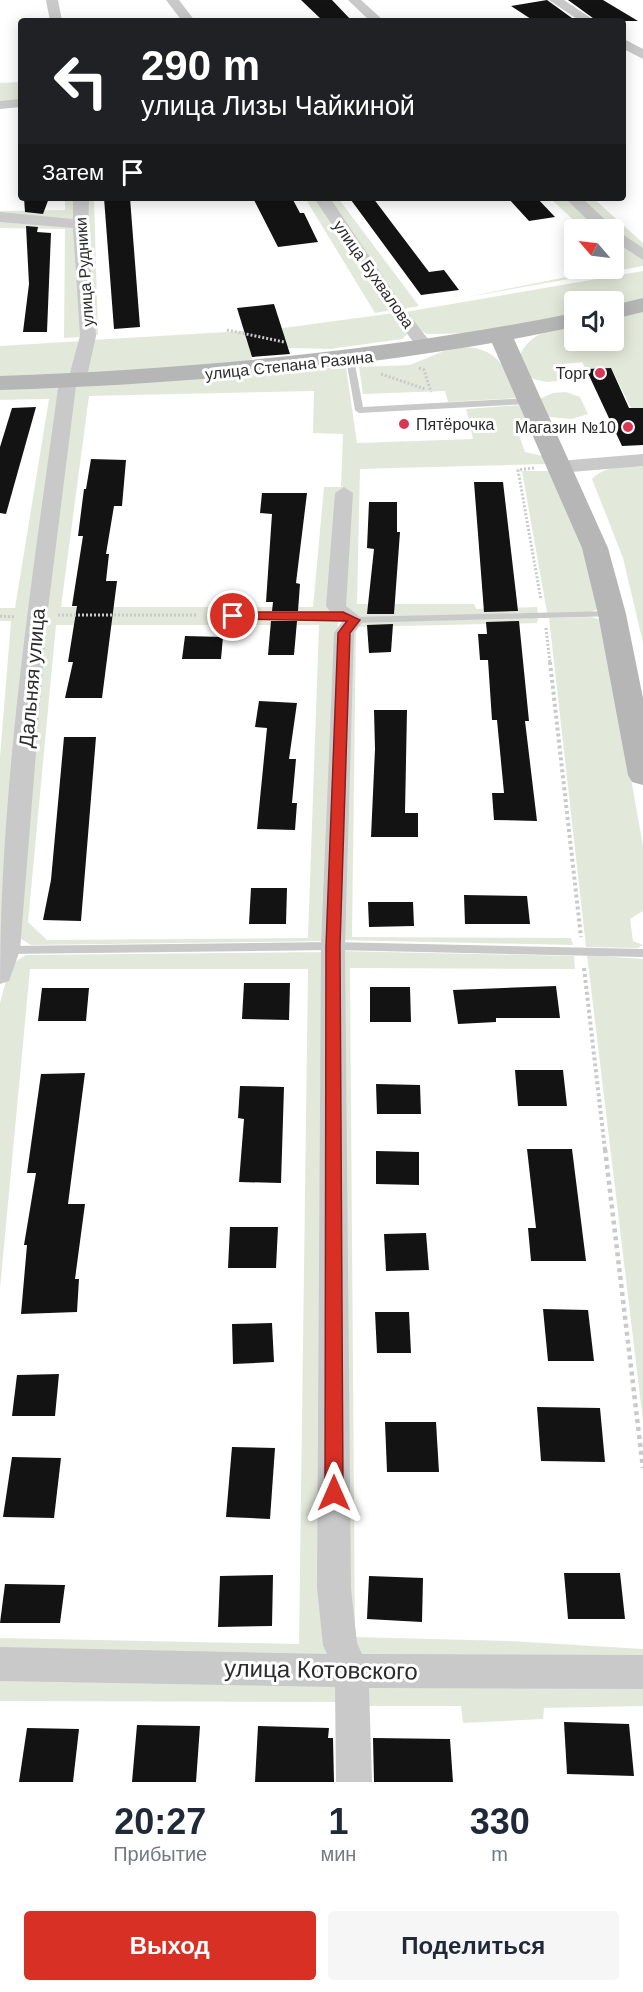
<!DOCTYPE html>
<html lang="ru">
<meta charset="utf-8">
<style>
:root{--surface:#fff;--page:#f6f6f7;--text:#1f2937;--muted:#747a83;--accent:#d93025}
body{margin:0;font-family:Helvetica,sans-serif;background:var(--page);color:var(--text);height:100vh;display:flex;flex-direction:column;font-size:22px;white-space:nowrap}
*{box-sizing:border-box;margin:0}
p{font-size:20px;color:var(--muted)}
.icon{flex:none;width:33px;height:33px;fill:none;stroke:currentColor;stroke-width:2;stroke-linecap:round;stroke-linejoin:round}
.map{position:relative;height:1782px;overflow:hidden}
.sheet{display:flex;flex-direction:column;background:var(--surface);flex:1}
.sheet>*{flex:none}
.guide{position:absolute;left:18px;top:18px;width:608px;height:183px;border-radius:6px;box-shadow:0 3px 15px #0003;background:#202124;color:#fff;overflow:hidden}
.needle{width:39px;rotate:298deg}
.fabs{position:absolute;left:564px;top:219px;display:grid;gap:12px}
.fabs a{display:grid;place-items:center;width:60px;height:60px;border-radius:6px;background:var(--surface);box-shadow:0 3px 15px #0003;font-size:30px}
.pin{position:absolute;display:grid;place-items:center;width:51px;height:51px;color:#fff;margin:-26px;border:3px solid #fff;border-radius:50%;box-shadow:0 2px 6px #0007}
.me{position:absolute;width:66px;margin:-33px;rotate:0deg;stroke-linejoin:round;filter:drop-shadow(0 0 4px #0008)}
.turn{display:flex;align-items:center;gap:21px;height:126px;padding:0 24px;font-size:27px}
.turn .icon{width:78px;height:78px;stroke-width:2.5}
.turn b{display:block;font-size:42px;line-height:51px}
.then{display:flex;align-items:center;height:57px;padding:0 24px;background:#0003;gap:12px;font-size:22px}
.eta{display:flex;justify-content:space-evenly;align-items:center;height:102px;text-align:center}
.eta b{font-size:36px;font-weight:800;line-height:42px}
.primary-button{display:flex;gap:12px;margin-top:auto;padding:12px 24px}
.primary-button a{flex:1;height:69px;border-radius:6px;background:var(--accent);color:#fff;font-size:24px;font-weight:800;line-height:69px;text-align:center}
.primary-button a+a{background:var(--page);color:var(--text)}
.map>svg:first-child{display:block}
.green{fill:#e3e9da;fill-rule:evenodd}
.building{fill:#131313}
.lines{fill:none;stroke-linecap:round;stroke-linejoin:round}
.path-far2{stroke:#c9c9c9;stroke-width:3;stroke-dasharray:2 2;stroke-linecap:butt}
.path-far1{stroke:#c9c9c9;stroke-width:4;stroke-dasharray:3 3;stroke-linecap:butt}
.path{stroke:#c9c9c9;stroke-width:4.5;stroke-dasharray:4 4;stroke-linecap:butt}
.lane{fill:#c9c9c9;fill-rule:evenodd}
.street{fill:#c9c9c9;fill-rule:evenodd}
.secondary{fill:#b6b6b6;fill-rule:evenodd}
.route{fill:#d93025;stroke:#8d1f18;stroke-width:1.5}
.poi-dot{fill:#d93755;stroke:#fff;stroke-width:2}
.labels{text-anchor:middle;stroke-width:6;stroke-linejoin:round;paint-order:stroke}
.far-street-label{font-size:16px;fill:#2c2c2c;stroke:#fff}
.far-poi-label{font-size:16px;fill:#2c2c2c;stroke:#fff;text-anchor:end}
.street-label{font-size:20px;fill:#2c2c2c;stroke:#fff}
.near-street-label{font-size:24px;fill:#2c2c2c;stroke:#fff}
</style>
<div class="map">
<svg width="643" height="1782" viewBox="0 0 643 1782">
<rect width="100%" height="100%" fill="#fff"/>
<g class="green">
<polygon points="21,82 21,102 0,103 0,83"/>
<polygon points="65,198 76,198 73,220 0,215 0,211 65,210"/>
<polygon points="85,198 94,198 98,335 91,336"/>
<polygon points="305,198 316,198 392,310 375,313"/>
<polygon points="328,198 338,198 419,306 403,309"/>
<polygon points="550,198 568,198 602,229 583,229"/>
<polygon points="577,198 593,198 643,243 643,250 614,231"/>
<polygon points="0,220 74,226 82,337 64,338 65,229 0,228"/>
<polygon points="614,239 643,259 643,266 467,297 621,266 614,258"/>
<polygon points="643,271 643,301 614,307 614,302 574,302 574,315 482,333 427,334 420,330 405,312"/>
<path d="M643,310V408H631L611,368L586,369L582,362L564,364L569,380L547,382L529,378L519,357C529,333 551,329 574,324V340H614V316Z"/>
<polygon points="394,313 407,334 402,339 330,349 288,348 250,351 252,359 226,369 86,376 92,340 276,329"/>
<polygon points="81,341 70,372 64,377 0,379 0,346"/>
<path d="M468,347C502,351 505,371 519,398L448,402L445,391L363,394L359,367L410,365L444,351Z"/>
<path d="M346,367L357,443L473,439L466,409L521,405L531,429L527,435H519L525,452L543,456L547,464L360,469L357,604H474L476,609L537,607L538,613L338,618L325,941L31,945L16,936L40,625L71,389L76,384ZM314,391L313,433L343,434L341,487H324L313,607H61L89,396ZM56,625H319L308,938L47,940L28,922Z"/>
<polygon points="53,386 61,390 0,955 0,757 11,621 0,621 0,608 15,608 49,399 0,400 0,387"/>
<polygon points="566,392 580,397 588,414 572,419 548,417 539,399 553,393"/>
<path d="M643,466V643L623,558L592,479C605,465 625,467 643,466Z"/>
<polygon points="522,471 550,471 578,528 600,609 590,612 547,613"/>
<polygon points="591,617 603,620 643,846 643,911 630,919 633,941 643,945 638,948 586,947 549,618"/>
<polygon points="538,618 537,623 356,627 352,937 571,938 573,945 339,940 349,634 358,622"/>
<polygon points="339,951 574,956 575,969 350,968 355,1637 510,1641 643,1649 643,1661 355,1657 347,1645"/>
<polygon points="325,952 331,1661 0,1655 0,1638 299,1644 308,969 30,969 0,1289 0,1003 10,965 26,955"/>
<polygon points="587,955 643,959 643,1421"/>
<polygon points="0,1676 345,1683 345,1702 0,1701"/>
<polygon points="643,1682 643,1706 544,1708 543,1719 463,1723 461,1706 360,1706 359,1684"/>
</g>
<g class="building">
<polygon points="301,0 332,0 352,21 323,21"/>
<polygon points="547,0 576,21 534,21 511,6"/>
<polygon points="568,0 603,0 638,21 597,21"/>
<polygon points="24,198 49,198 43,214 25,212"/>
<polygon points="104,198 130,198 140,327 114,329"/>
<polygon points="292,198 300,213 304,213 318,242 278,247 254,200"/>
<polygon points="373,198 429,272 444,270 459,290 421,295 351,200"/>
<polygon points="508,198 537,198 555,217 529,221"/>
<polygon points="26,226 38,227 37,232 51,233 47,332 23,332 29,284"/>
<polygon points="274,304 290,354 252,357 237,308"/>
<polygon points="611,368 629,408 643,408 643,445 622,446 586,369"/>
<polygon points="36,407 6,514 0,513 0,447 12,408"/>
<polygon points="91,459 126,460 122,506 114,506 106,554 109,554 106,581 117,581 102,698 65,698 73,662 68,662 77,606 72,606 83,536 78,536 84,489 86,489"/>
<polygon points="474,482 503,482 518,611 484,612"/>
<polygon points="262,493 307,493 296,583 300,584 298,611 272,611 273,602 266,602 272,514 260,513"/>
<polygon points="369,502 397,502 397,532 400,532 394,614 367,614 374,549 367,548"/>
<polygon points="271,621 297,621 294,655 268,655"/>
<polygon points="519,621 529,721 525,721 537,821 494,820 492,793 504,793 497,720 492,720 488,660 480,660 478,634 487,634 486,622"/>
<polygon points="393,624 391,652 369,653 367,625"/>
<polygon points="185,636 223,637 221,659 182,659"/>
<polygon points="259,701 297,703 289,759 296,759 292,803 297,803 295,830 257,829 267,728 255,727"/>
<polygon points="374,710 407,710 405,813 418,813 418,837 371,837 375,749"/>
<polygon points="64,737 96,737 81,921 43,920 51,880"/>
<polygon points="251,888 287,888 286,924 249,924"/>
<polygon points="464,895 527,896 530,924 465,924"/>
<polygon points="368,902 413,902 414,926 369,927"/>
<polygon points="244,983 290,983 289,1020 242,1019"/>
<polygon points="556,986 560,1018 496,1018 496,1022 458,1024 453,990"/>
<polygon points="370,987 410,987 411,1022 370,1022"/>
<polygon points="42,988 89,988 86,1021 38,1021"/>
<polygon points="515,1070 563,1070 567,1106 518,1106"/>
<polygon points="85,1073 68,1204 85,1204 75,1279 79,1279 77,1312 21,1314 27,1245 24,1245 36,1173 27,1173 41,1074"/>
<polygon points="376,1084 420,1085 421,1114 377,1114"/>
<polygon points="240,1086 284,1087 281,1183 239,1182 244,1119 238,1118"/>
<polygon points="527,1149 572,1149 586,1261 531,1261 528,1228 536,1228"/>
<polygon points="376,1151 419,1152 419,1185 376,1184"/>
<polygon points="230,1227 278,1227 276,1268 228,1268"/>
<polygon points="426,1233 429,1270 386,1271 384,1234"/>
<polygon points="543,1309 588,1310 594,1361 548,1361"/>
<polygon points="375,1312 409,1312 411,1353 377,1353"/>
<polygon points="272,1323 274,1362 233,1364 232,1324"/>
<polygon points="59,1374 55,1416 12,1416 17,1375"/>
<polygon points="537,1407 600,1408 605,1462 541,1461"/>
<polygon points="385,1422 436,1422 439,1472 387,1472"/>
<polygon points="232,1447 275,1448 270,1519 226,1517"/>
<polygon points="12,1457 61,1458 54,1518 3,1517"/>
<polygon points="564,1573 620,1573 625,1619 568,1619"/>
<polygon points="273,1575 272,1626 218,1627 220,1576"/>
<polygon points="369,1576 423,1578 422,1622 367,1619"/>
<polygon points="5,1584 65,1585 60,1623 0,1623"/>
<polygon points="564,1722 629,1724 634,1776 567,1774"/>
<polygon points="137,1725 200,1726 196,1782 132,1782"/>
<polygon points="258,1726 329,1728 328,1738 333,1738 334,1782 255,1782"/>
<polygon points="27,1728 79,1729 73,1782 19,1782"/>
<polygon points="373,1738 450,1739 453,1782 374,1782"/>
</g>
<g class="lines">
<g class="path-far2">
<polyline points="227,330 284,342"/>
<polyline points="419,368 424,370 431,392"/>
<polyline points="381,374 425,389"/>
<polyline points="534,468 518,470 541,600"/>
<polyline points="58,615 197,615"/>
<polyline points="0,616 14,617"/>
<polyline points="546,628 550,663"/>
</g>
<g class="path-far1">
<polyline points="550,662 581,937"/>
<polyline points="584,968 605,1150"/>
</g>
<polyline class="path" points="605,1149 643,1468"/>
<g class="lane">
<polygon points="350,356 354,359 363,407 529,398 533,401 529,404 359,413 355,410 346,359"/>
<polygon points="612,611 617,614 616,616 354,623 349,620 354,617"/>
<polygon points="212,613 343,613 348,616 343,619 208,618 207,616"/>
<polygon points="333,942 643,949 643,957 333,950 8,954 2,950 8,946"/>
</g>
<g class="street">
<polygon points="46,0 58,0 62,21 50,21"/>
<polygon points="166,0 179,0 195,21 182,21"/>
<polygon points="348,0 361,0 384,21 370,21"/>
<polygon points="549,0 564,0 595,21 580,21"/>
<polygon points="622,38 643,49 643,59 622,48"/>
<polygon points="21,99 21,107 0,109 0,101"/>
<path d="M73,198H89L88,233L96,336L86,381L83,385L76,386L47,617L20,950L9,981L0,984C0,784 32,579 59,381L62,377L69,376L80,336L73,228L0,222V212L73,219Z"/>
<polygon points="314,198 330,198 404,308 435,348 433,352 421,352 392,314"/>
<polygon points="565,198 582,198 616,230 643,248 643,260 614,241 614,230 598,230"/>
<polygon points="643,454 643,466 559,473 550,467 559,461"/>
<polygon points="344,487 353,493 346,606 364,620 354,633 345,946 351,1588 357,1643 362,1654 643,1655 643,1689 369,1688 372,1782 336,1782 335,1687 0,1681 0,1647 327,1654 323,1645 317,1588 321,946 334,633 342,622 336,620 326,606 335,493"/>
</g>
<g class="secondary">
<polygon points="643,298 643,312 614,319 614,305"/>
<path d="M574,313V327L514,339L608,548L626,614L643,698V785L632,782L628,775L598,614L582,548L492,343C329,371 165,385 0,390V376C194,369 384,351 574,313Z"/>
</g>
</g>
<polygon class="route" points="343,612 360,620 350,633 340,946 343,1493 340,1499 334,1501 328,1499 325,1493 326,946 338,633 347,621 233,619 228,616 233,612"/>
<g class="poi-dot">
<circle cx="600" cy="373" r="6"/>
<circle cx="404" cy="424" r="6"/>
<circle cx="628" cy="427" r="6"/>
</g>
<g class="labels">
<g class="far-street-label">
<text transform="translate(84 272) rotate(-94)" y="6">улица Рудники</text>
<text transform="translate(374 274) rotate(55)" y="6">улица Бухвалова</text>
<text transform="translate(289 365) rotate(-6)" y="6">улица Степана Разина</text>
</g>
<g class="far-poi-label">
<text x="588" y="379">Торг</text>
<text x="416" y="430" text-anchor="start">Пятёрочка</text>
<text x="616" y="433">Магазин №10</text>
</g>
<g class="street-label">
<text transform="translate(32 678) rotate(-85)" y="7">Дальняя улица</text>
</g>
<g class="near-street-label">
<text transform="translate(321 1670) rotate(1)" y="8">улица Котовского</text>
</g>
</g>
</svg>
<div class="fabs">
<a><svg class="needle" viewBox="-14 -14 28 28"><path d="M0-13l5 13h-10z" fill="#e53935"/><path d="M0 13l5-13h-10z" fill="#747a83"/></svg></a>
<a><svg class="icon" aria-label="sound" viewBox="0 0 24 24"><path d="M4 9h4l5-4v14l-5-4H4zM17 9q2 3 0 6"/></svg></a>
</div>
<div class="pin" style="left:233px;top:616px;background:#d93025"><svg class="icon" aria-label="arrive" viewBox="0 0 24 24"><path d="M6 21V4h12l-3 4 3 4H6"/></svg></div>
<svg class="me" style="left:334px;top:1493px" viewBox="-20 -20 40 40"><path d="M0-17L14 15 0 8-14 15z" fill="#d93025" stroke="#fff" stroke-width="4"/></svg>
<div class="guide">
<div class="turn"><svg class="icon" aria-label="left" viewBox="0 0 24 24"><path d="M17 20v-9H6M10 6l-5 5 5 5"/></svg><div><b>290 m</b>улица Лизы Чайкиной</div></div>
<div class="then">Затем<svg class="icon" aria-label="arrive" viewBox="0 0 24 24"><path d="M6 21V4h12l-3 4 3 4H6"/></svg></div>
</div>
</div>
<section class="sheet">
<div class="eta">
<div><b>20:27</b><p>Прибытие</p></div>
<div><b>1</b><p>мин</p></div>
<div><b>330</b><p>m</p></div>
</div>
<div class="primary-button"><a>Выход</a><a>Поделиться</a></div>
</section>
